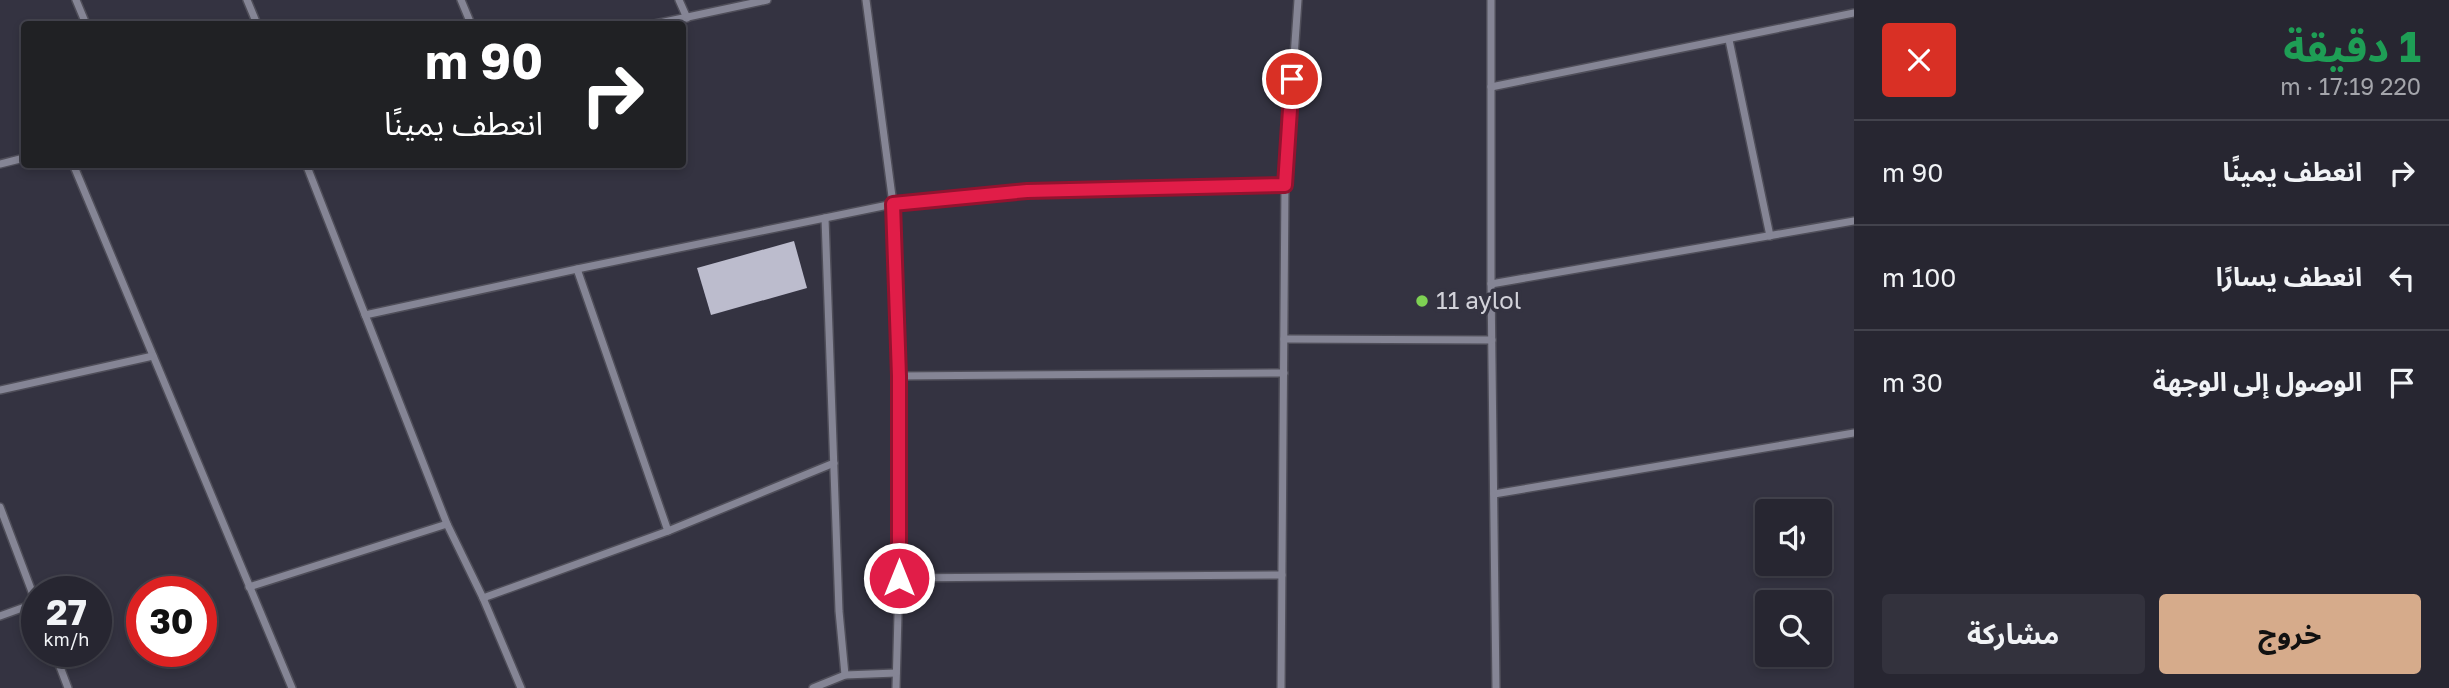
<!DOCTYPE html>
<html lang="ar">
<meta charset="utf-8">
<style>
:root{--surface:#272631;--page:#33323d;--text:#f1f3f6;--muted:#a4a5ab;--line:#43434d;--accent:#d6ab8b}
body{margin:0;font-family:"Golos Text","Noto Sans Arabic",sans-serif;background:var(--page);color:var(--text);direction:rtl;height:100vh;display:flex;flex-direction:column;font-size:26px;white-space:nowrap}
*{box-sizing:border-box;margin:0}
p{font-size:23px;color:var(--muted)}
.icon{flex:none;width:38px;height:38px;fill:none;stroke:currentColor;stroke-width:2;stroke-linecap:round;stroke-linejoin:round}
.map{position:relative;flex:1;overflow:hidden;direction:ltr}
.panel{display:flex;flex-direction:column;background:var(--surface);width:595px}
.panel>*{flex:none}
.banner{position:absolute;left:21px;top:21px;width:665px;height:147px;border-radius:7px;box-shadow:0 4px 10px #0003,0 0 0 2px var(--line);direction:rtl;background:#202124;color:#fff;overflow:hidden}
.controls{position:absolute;left:1755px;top:499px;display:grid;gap:14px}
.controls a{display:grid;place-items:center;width:77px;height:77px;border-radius:7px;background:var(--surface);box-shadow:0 4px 10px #0003,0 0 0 2px var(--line);font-size:35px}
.speed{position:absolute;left:21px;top:576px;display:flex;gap:14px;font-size:35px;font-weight:700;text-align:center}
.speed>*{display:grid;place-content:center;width:91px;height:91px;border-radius:50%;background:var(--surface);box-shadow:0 4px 10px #0003,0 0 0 2px var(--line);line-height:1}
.speed small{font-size:18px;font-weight:400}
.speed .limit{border:10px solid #d22;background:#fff;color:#111}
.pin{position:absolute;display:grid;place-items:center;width:60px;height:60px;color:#fff;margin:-30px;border:4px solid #fff;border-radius:50%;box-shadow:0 2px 7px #0007}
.me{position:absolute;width:77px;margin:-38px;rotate:0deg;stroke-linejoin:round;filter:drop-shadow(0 0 5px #0008)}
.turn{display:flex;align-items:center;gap:24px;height:147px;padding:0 28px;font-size:32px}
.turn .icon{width:91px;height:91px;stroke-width:2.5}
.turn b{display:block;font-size:49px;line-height:60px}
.round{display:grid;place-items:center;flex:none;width:74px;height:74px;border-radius:7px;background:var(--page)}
.overview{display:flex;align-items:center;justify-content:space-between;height:119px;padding:0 28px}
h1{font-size:42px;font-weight:700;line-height:52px;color:#1e9e55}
.cta{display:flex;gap:14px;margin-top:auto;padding:14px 28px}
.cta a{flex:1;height:80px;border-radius:7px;background:var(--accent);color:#111;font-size:28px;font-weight:700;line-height:80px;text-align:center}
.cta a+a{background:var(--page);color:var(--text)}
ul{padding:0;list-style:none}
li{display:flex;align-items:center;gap:21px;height:105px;padding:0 28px;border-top:2px solid var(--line)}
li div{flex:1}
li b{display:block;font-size:26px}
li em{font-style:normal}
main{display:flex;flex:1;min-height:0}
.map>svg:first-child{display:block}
.building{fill:#bcbccd}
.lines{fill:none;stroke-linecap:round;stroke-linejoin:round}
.minor-casing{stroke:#4f4e59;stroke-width:10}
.minor{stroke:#858595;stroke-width:7}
.route-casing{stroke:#92132f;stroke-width:18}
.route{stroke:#e11d48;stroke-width:12}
.poi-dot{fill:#7ed153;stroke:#343341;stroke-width:2.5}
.labels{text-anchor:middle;stroke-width:7;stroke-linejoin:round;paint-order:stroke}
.poi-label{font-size:24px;fill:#d2d2da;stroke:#343341;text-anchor:start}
</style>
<main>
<section class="panel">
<div class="overview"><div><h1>1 دقيقة</h1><p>220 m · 17:19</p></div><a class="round" style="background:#d93025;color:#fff"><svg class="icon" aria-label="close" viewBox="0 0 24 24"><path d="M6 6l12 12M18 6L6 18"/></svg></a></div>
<ul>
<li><svg class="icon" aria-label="right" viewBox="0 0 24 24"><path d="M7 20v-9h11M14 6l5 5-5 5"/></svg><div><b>انعطف يمينًا</b></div><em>90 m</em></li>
<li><svg class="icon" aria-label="left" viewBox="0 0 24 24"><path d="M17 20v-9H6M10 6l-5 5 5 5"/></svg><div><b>انعطف يسارًا</b></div><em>100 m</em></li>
<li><svg class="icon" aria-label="arrive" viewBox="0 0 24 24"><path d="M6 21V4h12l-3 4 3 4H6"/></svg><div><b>الوصول إلى الوجهة</b></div><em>30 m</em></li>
</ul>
<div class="cta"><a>خروج</a><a>مشاركة</a></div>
</section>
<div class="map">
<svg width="1854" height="688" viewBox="0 0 1854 688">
<rect width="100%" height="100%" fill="#343341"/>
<polygon class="building" points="794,241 807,288 711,315 697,268"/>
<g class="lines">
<g class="minor-casing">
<g id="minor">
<polyline points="76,0 86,24"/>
<polyline points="247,0 257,24"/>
<polyline points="461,0 471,24"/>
<polyline points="679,0 687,18"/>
<polyline points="866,0 893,204 899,376 899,578 896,688"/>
<polyline points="1491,0 1491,284 1496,688"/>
<polyline points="655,24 767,0"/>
<polyline points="1729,40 1770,236"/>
<polyline points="1491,87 1854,13"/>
<polyline points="0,164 24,158"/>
<polyline points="73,164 292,688"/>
<polyline points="306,164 447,524 483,598 521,688"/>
<polyline points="825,218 839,611 845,675"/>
<polyline points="577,269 668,531"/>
<polyline points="1491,284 1854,221"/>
<polyline points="365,315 577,269 893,204 1027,191 1285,185"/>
<polyline points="1284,339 1492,340"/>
<polyline points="899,376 1284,373"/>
<polyline points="0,390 153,356"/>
<polyline points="1494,494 1854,433"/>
<polyline points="0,507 37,605"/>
<polyline points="899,578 1282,575"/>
<polyline points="249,587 447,524"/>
<polyline points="483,598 668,531 834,463"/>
<polyline points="0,616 36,603"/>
<polyline points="54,651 68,688"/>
<polyline points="813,688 845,675 896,673"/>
<polyline points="1281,688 1285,185 1298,0"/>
</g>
</g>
<use href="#minor" class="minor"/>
</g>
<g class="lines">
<g class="route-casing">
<polyline id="route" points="899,578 899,376 893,204 1027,191 1285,185 1292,79"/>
</g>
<use href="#route" class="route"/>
</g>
<circle class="poi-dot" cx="1422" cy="301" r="7"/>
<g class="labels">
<g class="poi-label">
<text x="1436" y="309">11 aylol</text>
</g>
</g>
</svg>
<div class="controls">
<a><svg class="icon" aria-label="sound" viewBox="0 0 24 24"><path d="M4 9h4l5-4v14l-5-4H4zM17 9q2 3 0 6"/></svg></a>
<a><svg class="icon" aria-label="search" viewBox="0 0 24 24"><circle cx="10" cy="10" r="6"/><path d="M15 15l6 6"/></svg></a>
</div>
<div class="speed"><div>27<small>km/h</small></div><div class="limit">30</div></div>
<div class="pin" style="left:1292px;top:79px;background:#d93025"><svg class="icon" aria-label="arrive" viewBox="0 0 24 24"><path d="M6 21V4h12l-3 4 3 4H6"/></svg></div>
<svg class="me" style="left:899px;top:578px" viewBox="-20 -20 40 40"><circle r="17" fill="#e11d48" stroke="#fff" stroke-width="3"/><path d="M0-11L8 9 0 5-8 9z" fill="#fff"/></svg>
<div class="banner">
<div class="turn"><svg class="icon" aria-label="right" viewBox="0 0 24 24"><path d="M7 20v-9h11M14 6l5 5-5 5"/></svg><div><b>90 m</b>انعطف يمينًا</div></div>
</div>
</div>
</main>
